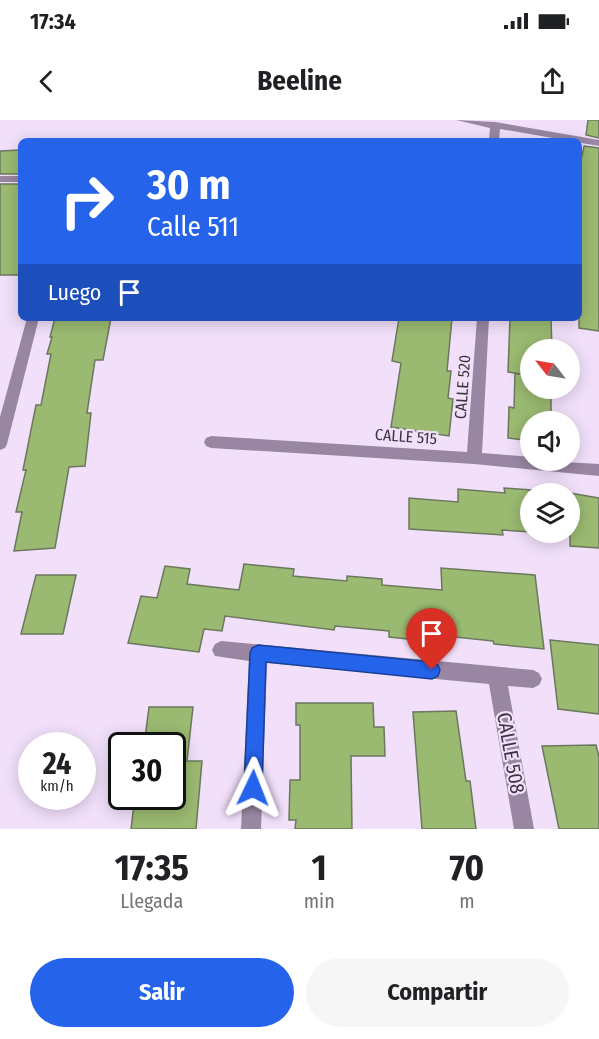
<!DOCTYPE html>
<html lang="es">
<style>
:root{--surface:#fff;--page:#f6f6f6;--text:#202124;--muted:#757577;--accent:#2563eb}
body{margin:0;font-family:"Fira Sans Condensed",sans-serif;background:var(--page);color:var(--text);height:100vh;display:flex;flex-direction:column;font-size:22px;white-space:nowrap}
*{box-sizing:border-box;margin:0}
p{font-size:20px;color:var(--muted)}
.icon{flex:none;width:33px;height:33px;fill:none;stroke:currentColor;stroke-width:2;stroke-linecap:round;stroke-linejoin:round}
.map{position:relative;height:709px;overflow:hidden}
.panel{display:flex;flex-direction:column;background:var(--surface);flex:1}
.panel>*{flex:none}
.hud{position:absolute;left:18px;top:18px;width:564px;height:183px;border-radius:9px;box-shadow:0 3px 15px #0003;background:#2563eb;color:#fff;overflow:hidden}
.needle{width:39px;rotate:301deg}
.tools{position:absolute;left:520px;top:219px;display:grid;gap:12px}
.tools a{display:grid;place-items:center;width:60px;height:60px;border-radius:50%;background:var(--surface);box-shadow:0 3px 15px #0003;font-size:30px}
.speed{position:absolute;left:18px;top:612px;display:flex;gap:12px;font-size:30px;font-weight:700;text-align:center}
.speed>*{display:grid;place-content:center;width:78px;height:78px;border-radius:50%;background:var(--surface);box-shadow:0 3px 15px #0003;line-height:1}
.speed small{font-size:15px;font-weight:400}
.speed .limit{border:3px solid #111;border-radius:9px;background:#fff;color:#111}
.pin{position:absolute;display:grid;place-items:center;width:51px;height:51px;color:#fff;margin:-62px -26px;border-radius:50% 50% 50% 0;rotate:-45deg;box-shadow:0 0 6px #0007}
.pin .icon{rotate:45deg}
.me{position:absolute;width:66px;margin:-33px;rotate:2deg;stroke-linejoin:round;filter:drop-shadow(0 0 4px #0008)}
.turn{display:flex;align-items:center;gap:21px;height:126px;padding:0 30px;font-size:27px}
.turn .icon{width:78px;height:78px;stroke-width:2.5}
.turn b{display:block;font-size:42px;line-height:51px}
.then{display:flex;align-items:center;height:57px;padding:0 30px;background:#0003;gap:12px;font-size:22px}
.eta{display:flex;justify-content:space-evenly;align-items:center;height:102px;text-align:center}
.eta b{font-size:36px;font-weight:700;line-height:42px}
.button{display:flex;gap:12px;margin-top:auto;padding:12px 30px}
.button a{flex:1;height:69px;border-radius:36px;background:var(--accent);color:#fff;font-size:24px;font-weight:700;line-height:69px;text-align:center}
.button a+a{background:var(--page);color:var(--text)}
.status{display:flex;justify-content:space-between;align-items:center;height:42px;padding:0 30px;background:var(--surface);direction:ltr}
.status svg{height:16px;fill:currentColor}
header{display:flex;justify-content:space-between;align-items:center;height:78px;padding:0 30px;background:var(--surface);font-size:27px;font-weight:700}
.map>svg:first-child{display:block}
.building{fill:#9bba71;stroke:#6c775e;stroke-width:1.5}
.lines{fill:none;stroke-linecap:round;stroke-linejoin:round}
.minor{fill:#9986a2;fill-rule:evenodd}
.route{fill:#2563eb;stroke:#184099;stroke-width:1.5}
.labels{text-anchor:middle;stroke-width:4.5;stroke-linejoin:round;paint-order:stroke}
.street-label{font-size:16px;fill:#3b343e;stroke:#f2e0fa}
.near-street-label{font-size:20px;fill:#3b343e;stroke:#f2e0fa}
</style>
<div class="status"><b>17:34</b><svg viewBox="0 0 49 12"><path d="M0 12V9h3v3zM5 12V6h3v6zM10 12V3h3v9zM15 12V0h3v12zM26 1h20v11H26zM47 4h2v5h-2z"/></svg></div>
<header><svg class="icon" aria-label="back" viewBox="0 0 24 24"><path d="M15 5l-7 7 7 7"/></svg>Beeline<svg class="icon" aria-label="share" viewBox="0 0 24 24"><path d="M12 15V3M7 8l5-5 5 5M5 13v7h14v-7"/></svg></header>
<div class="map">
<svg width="599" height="709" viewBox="0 0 599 709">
<rect width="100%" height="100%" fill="#f2e0fa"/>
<g class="building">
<polygon points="588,0 599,0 599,18 586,15"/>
<polygon points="584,26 599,28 599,211 579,208 579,36 582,36"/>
<polygon points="21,30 21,54 0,54 0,31"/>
<rect x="0" y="64" width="21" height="91"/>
<polygon points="55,198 111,198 103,240 95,240 87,293 91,293 85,346 69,347 55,428 14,431 22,392 16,392 26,350 23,350 36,285 41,285 51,234 47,234 52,217 50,217"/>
<polygon points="399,198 452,198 447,251 451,251 448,278 453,279 449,316 391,307 401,243 392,241"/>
<polygon points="510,198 551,198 552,230 531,230 531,268 551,268 551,302 531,302 531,321 508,318 509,287 514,288 515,254 521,254 508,252"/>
<polygon points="504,368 531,370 531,412 502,410 503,415 409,409 409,378 458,382 458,369 505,373"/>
<polygon points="570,373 599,378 599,428 570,426"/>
<polygon points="244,444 294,449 293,456 347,461 347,456 382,459 382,465 442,470 441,448 535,455 544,529 494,524 493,521 436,515 436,522 389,517 389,511 335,506 334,510 225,496 222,511 204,509 199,532 128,523 141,476 157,478 165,446 190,449 187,464 239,470"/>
<polygon points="36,455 76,455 63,514 21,514"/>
<polygon points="550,520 599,525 599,594 558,589"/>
<polygon points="296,583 373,583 374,607 384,607 385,636 351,636 352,709 295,709 296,700 289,700 290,660 300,660 300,605 296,605"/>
<polygon points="149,587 193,587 187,641 202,641 196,709 131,709 135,676 172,676 172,626 144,626"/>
<polygon points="456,591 466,661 470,661 476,709 422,709 413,592"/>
<polygon points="596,625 599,637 599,709 559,709 542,626"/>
</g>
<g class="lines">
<g class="minor">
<polygon points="456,0 495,2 599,20 599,26 500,9 499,21 489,21 490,8"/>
<rect x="0" y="56" width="21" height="6"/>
<polygon points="27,198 39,198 7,324 5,328 0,330 0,297"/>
<polygon points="477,198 489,198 482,333 531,337 531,340 599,344 599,356 474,344 211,328 206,326 204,322 206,318 211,316 467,332"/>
<polygon points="221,521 533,550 539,553 542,559 539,565 533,568 508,566 534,709 514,709 489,564 267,543 261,709 241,709 249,541 215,536 212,530 215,524"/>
</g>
</g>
<polygon class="route" points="258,525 432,542 438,545 440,550 438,556 432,559 266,542 262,668 259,674 253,677 246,674 244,668 250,533 252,528"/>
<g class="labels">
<g class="street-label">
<text transform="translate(462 267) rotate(-86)" y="6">CALLE 520</text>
<text transform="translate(406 316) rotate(4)" y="6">CALLE 515</text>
</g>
<g class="near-street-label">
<text transform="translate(511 633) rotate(80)" y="7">CALLE 508</text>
</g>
</g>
</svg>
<div class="tools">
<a><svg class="needle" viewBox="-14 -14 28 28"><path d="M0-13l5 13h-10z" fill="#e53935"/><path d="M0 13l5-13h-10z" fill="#757577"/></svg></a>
<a><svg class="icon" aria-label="sound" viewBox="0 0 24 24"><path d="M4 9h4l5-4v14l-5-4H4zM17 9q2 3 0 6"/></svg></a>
<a><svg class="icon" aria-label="layers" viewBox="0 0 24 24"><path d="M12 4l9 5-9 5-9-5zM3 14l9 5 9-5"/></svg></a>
</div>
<div class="speed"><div>24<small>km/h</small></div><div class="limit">30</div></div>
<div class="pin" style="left:432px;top:550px;background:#d93025"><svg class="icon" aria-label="arrive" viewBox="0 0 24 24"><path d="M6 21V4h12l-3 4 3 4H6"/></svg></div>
<svg class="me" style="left:253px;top:668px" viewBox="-20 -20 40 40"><path d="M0-17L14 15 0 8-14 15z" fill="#2563eb" stroke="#fff" stroke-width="4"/></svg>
<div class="hud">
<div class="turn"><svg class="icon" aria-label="right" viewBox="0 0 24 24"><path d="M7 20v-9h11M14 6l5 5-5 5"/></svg><div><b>30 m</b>Calle 511</div></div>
<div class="then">Luego<svg class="icon" aria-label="arrive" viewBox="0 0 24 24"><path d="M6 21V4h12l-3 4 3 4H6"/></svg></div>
</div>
</div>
<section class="panel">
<div class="eta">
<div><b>17:35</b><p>Llegada</p></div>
<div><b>1</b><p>min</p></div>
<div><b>70</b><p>m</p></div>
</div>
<div class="button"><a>Salir</a><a>Compartir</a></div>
</section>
